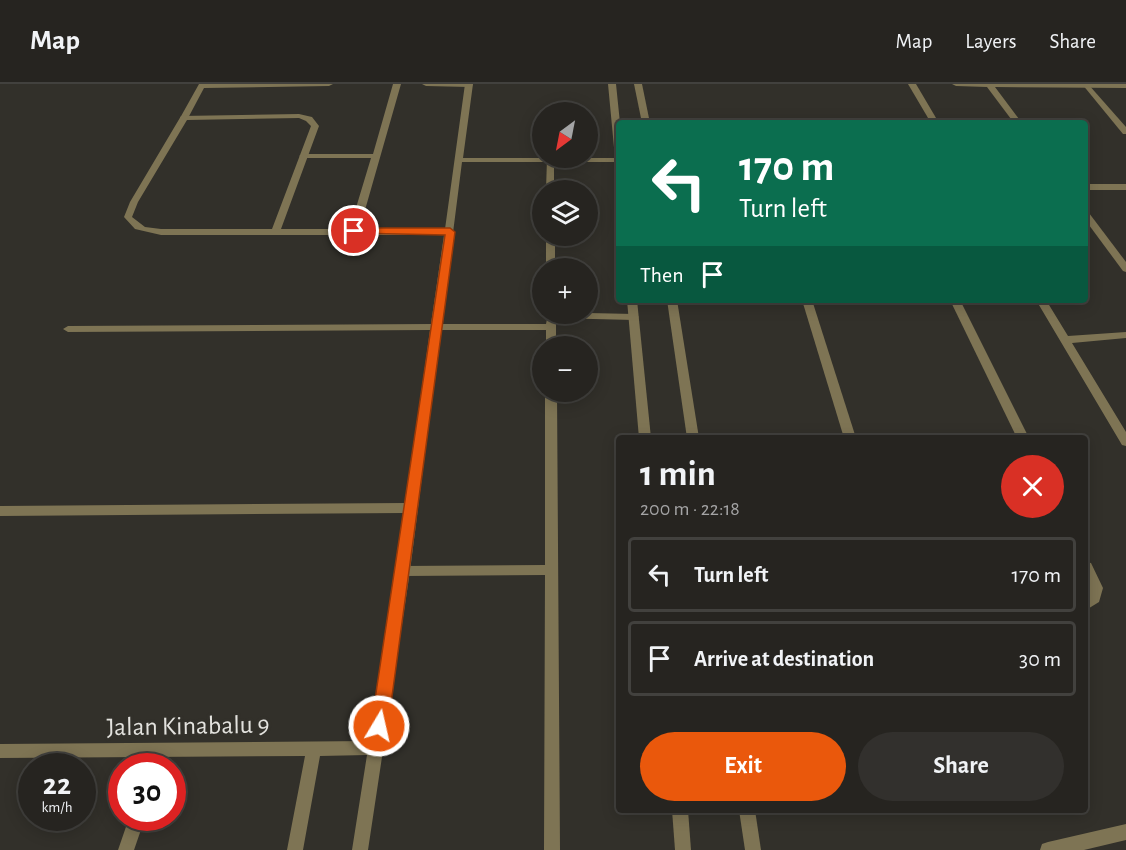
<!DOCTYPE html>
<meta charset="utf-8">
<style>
:root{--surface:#262420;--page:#32302d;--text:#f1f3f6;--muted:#a4a4a5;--line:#42413e;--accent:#ea580c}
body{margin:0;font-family:"Alegreya Sans",sans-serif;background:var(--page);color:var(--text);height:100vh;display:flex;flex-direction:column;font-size:22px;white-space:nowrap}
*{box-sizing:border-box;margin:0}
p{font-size:20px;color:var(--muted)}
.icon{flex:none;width:33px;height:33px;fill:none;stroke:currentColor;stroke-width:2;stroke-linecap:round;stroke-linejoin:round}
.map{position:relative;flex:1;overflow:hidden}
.panel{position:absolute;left:616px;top:351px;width:472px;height:378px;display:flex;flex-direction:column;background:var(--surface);border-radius:6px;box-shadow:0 3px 15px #0003,0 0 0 2px var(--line)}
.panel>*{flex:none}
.hud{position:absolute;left:616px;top:36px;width:472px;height:183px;border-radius:6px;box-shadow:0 3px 15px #0003,0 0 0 2px var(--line);background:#0b6e4f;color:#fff;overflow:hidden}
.needle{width:39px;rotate:212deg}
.buttons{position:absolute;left:532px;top:18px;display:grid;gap:12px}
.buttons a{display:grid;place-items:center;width:66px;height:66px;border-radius:50%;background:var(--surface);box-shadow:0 3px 15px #0003,0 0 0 2px var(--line);font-size:30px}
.speed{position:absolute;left:18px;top:669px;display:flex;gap:12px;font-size:30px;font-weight:700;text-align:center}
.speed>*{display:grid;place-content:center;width:78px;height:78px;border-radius:50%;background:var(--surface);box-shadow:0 3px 15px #0003,0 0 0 2px var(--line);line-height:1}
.speed small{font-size:15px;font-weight:400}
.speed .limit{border:9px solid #d22;background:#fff;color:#111}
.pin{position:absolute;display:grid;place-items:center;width:51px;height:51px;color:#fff;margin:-26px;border:3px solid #fff;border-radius:50%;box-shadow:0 2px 6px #0007}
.me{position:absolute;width:66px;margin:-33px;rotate:9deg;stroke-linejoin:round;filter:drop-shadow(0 0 4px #0008)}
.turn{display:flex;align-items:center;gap:21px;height:126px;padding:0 24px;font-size:27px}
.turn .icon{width:78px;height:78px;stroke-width:2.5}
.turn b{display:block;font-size:42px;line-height:51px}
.then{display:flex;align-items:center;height:57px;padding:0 24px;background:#0003;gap:12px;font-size:22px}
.round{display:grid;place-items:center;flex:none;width:63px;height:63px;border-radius:32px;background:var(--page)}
.overview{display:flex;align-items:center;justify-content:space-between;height:102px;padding:0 24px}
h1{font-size:36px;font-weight:700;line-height:45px}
.primary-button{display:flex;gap:12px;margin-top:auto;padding:12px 24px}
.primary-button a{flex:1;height:69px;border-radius:36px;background:var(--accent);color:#fff;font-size:24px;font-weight:700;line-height:69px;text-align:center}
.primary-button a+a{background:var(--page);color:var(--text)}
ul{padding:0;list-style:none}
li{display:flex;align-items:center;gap:18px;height:75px;margin:0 12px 9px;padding:0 12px;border:3px solid var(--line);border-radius:6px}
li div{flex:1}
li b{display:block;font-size:22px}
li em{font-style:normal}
header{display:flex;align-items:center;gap:36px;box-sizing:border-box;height:84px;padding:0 30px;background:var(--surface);border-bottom:2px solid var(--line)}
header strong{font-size:28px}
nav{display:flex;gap:33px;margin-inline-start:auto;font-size:21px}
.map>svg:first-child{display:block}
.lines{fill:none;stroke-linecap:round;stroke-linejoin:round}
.lane{fill:#7e7454;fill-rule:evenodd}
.street{fill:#7e7454;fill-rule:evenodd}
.route{fill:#ea580c;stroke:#983908;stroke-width:1.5}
.labels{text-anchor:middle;stroke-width:6;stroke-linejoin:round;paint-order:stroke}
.near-street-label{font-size:26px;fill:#e3e2de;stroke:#32302a}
</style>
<header>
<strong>Map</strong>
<nav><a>Map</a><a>Layers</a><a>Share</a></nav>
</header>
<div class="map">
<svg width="1126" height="766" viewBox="0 0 1126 766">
<rect width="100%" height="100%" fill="#32302a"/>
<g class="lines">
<g class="lane">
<polygon points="199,0 333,0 329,2 204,4 187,36 181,36 180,34"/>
<polygon points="393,0 401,0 359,147 354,150 351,149 349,147 371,74 303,74 299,72 303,70 373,70"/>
<polygon points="422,0 472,0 473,1 469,3 426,2"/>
<polygon points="908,0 916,0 939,39 931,39"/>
<polygon points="1082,0 1088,0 1126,43 1126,50 1123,50"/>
<polygon points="547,74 554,75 554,106 546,106"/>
<rect x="1086" y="100" width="40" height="6"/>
<rect x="546" y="152" width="9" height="32"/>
<polygon points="1036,216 1046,216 1068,252 1126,248 1126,254 1072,259 1126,348 1126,362 1122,361"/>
<polygon points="588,229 634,230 639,233 634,236 552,234 556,237 556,262 546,262 546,246 436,246 431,243 436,240 546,240 547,235 550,234 547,233 547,230"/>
<polygon points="545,308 557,308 560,766 544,766 545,491 403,492 398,491 396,487 398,483 403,482 545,481"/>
<polygon points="160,659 165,661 168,666 162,682 146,682 155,661"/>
<polygon points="129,734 145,734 134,766 118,766"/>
</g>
<g class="street">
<path d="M465,0H473L463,74H615L608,0H616L620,39V80L616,78H462L410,487L368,766H352L367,671L320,672L303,766H287L305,672L0,674V660L369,657L405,429L0,432V422L406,419L430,246L68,248L63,245L68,242L431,240L444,151H161L135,145L124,133L130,118L181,32L299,30L312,33L319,42L281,145H445ZM299,34L306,37L311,42L272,145H161L145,143L132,133L138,118L187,36Z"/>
<polygon points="634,0 642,0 650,39 642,39"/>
<polygon points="952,0 1126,0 1126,4 995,3 1022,39 1014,39 987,3 956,2"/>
<polygon points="1086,128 1089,129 1126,178 1126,188 1123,187 1086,137"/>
<polygon points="627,216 637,216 651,354 639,354"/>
<polygon points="667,216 677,216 699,354 687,354"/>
<polygon points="802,216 812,216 856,354 844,354"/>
<polygon points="950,216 960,216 1029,354 1017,354"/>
<polygon points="1086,478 1091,479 1103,504 1099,518 1086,526 1086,512 1089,504 1086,497"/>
<polygon points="672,726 688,726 691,766 675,766"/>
<polygon points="739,726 755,726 761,766 745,766"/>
<polygon points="1126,740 1126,756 1084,766 1040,766 1042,760 1048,758"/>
</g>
</g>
<polygon class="route" points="354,144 450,144 455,148 388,642 385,647 379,650 373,647 371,642 445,151 351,149 351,145"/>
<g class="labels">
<g class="near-street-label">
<text transform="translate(188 641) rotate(-1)" y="9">Jalan Kinabalu 9</text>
</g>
</g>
</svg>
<div class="buttons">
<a><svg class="needle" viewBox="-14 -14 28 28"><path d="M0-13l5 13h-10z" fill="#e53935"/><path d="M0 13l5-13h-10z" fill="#a4a4a5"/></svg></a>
<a><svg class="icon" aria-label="layers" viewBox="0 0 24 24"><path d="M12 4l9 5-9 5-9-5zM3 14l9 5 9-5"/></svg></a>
<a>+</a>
<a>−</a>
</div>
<div class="speed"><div>22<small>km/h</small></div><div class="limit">30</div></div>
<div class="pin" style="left:354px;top:147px;background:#d93025"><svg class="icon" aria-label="arrive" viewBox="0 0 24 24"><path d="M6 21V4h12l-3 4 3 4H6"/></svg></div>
<svg class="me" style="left:379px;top:642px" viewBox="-20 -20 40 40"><circle r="17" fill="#ea580c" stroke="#fff" stroke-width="3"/><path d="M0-11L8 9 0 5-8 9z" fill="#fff"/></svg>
<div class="hud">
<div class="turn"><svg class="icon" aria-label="left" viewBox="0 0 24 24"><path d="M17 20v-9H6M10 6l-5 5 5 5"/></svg><div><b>170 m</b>Turn left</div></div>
<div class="then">Then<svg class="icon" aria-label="arrive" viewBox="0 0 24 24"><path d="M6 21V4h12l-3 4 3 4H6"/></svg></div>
</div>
<section class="panel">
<div class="overview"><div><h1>1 min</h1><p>200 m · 22:18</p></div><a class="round" style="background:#d93025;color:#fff"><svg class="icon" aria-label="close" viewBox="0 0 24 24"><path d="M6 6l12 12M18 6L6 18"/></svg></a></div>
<ul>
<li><svg class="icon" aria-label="left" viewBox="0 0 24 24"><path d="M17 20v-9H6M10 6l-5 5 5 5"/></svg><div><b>Turn left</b></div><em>170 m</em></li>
<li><svg class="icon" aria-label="arrive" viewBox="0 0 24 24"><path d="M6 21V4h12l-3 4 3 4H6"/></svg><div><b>Arrive at destination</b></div><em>30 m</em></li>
</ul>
<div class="primary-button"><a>Exit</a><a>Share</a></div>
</section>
</div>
